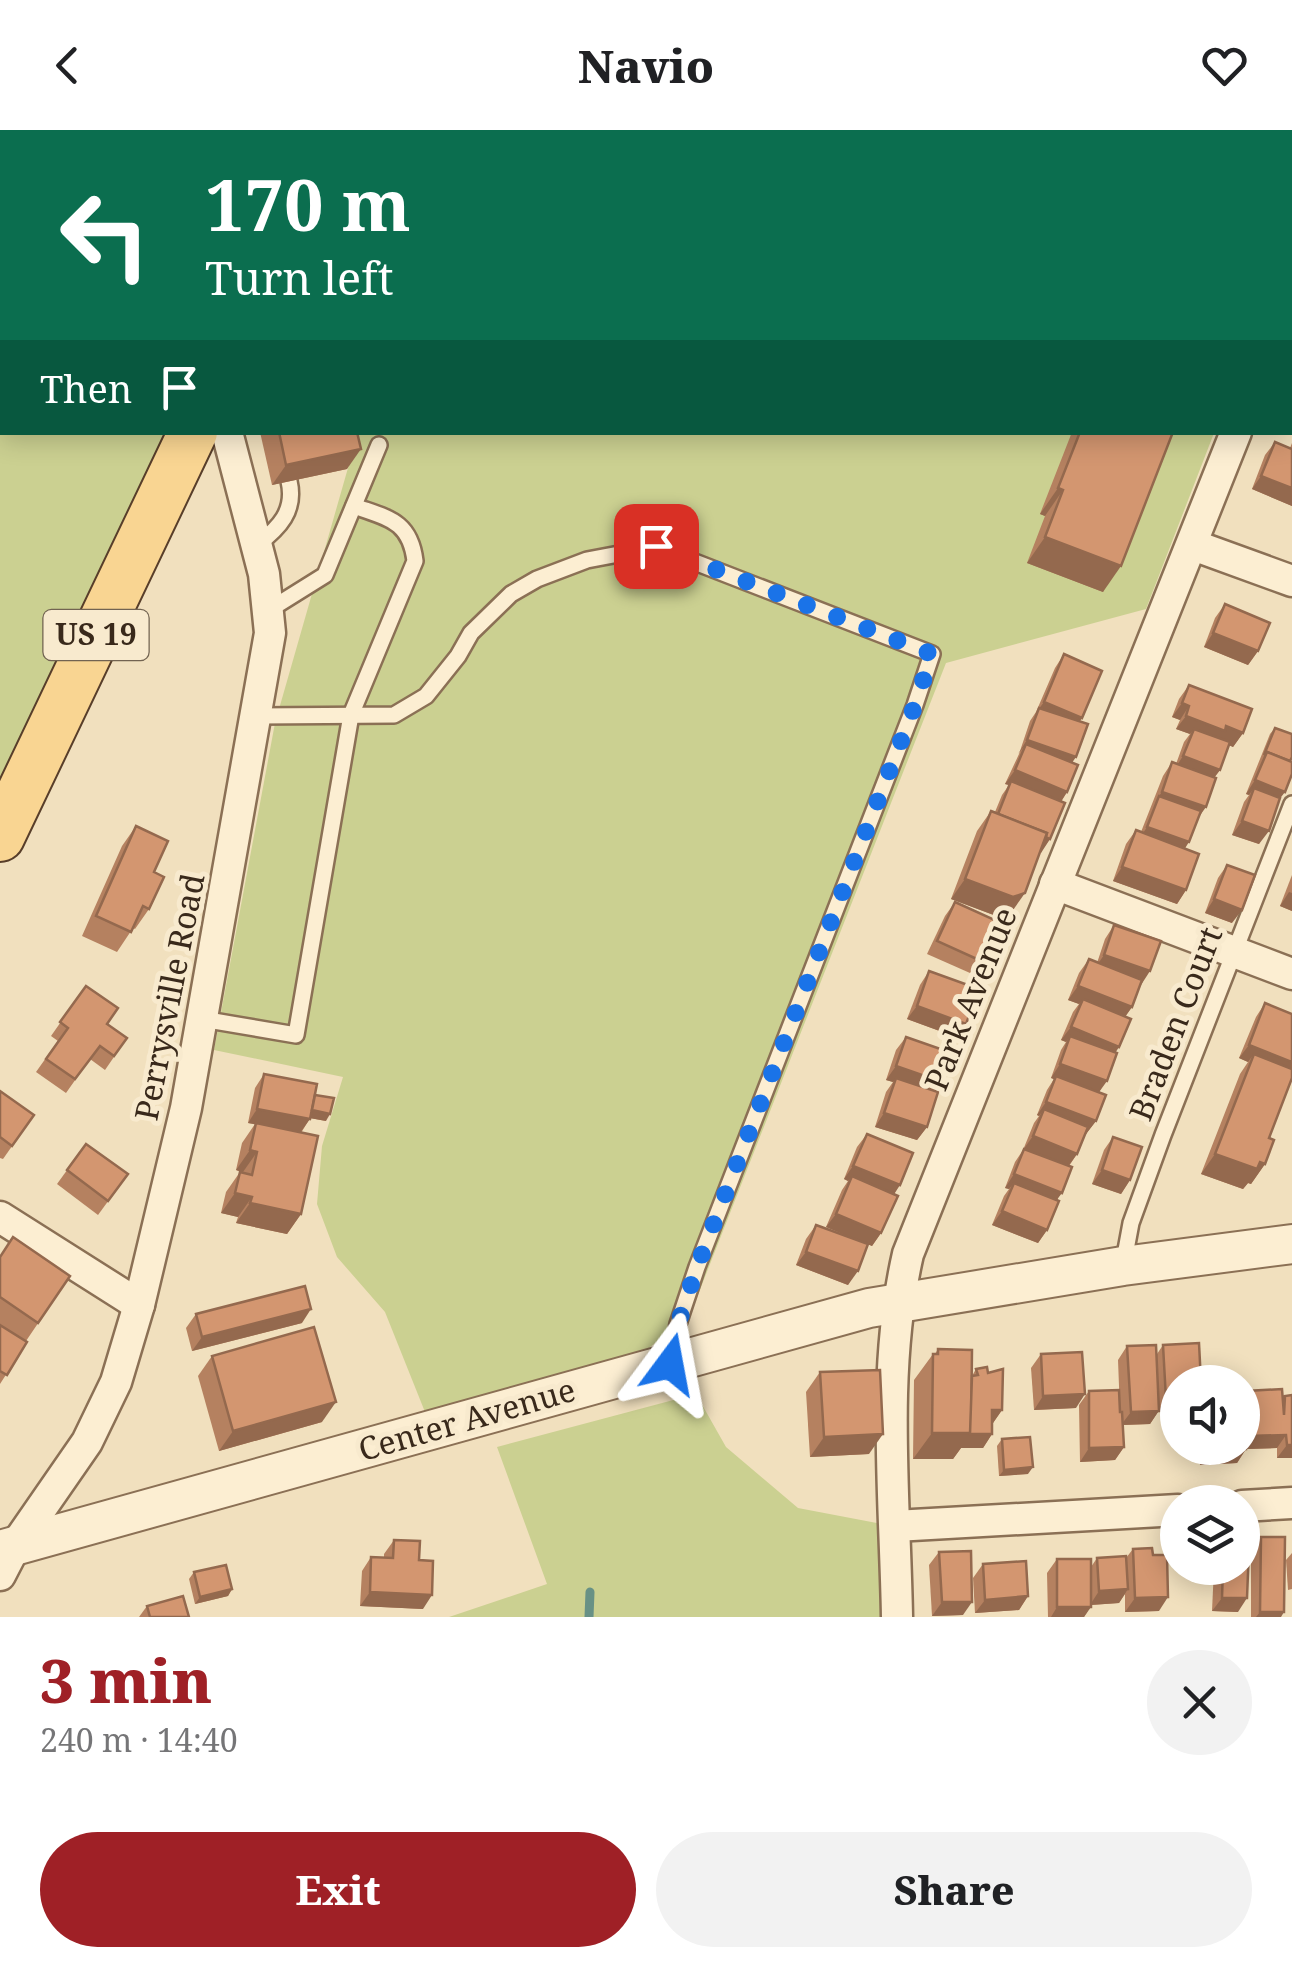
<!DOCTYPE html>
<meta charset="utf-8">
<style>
:root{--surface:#fff;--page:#f2f2f2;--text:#202124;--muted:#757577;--accent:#9f2026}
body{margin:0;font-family:"Noto Serif",serif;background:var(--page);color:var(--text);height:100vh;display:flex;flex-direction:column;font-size:38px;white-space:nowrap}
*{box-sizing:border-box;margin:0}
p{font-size:32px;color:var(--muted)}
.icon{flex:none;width:55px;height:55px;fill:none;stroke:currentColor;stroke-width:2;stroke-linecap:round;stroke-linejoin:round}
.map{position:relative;height:1487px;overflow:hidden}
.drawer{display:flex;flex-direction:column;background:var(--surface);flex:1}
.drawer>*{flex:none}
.guide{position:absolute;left:0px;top:0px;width:1292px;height:305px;box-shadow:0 5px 25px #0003;background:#0b6e4f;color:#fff;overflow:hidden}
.controls{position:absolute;left:1160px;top:1235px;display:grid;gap:20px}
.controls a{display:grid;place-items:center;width:100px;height:100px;border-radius:50%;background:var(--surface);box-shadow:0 5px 25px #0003;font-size:50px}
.pin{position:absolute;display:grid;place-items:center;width:85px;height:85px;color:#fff;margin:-42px;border-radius:20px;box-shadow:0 5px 15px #0006}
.me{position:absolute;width:110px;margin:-55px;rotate:13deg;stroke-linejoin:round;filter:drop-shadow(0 0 8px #0008)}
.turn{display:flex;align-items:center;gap:35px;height:210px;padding:0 40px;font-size:45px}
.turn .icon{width:130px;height:130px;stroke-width:2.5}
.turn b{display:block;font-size:70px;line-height:85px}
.then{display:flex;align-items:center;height:95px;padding:0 40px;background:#0003;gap:20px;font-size:38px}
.round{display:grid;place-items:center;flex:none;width:105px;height:105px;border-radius:52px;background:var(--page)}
.headline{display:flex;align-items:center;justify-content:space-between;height:170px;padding:0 40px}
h1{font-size:60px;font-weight:800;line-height:75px;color:var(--accent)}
.cta{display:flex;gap:20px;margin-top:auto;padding:20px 40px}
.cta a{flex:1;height:115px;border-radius:60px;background:var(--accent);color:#fff;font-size:40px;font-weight:800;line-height:115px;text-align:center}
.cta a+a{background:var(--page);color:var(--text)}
header{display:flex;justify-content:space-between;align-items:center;height:130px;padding:0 40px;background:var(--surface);font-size:45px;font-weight:800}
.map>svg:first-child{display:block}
.green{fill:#cbd091}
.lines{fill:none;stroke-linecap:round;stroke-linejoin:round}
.stream{stroke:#689185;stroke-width:9}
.service-casing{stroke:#8b7055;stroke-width:20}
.minor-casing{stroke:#8b7055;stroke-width:35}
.tertiary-casing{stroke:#8b7055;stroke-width:42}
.primary-casing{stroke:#583e2a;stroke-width:52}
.service{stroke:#fceed2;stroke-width:15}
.minor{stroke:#fceed2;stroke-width:30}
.tertiary{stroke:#fceed2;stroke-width:38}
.primary{stroke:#f9d592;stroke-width:48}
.wall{fill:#b58160}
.shaded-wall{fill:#94694e}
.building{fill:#d39670;stroke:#94694e;stroke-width:2.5}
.route{stroke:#1a73e8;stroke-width:18;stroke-dasharray:0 32.4}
.labels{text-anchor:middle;stroke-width:10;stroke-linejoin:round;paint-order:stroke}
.shield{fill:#f8eace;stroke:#726351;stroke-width:2.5}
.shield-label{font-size:30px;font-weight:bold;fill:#39291b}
.street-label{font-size:32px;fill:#39291b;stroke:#f8eace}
</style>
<header><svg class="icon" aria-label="back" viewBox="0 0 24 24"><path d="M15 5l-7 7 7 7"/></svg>Navio<svg class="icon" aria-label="heart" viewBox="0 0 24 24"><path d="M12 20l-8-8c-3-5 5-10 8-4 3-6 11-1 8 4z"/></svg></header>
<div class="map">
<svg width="1292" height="1487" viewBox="0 0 1292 1487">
<rect width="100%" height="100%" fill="#f1e0be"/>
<g class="green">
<polygon points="489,0 1292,0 1292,101 1290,106 1290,2 488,2"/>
<polygon points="0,237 2,302 193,303 0,707"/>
<polygon points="358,303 1214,303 1146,479 946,533 690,1185 640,1225 427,1287 385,1182 337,1127 317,1074 322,1016 343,947 214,920 275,593"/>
<polygon points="696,1264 726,1317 798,1378 882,1394 885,1487 449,1487 547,1454 497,1317"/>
</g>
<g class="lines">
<polyline class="stream" points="589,1487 590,1462"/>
<g class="service-casing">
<g id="service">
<polyline points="284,0 284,2"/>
<polyline points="1164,0 1171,2"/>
<polyline points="513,2 515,0"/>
<polyline points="1290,69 1292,69"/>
<path d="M257,415C279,398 296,381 289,351"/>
<polyline points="269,480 325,445 379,315"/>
<polyline points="257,586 394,585 426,566 458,526 471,503 511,464 537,449 587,430 656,417 932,524 915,575 697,1137 678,1194 671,1229"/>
<path d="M202,889L296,905L351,585L415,431C410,390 387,388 354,376"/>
<polyline points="1123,1136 1131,1093 1163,1005 1292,674"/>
</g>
</g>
<g class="minor-casing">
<g id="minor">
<polyline points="146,0 146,2"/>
<polyline points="1290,160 1292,154"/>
<polyline points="1193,415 1292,451"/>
<polyline points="1055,754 1292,844"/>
<polyline points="0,1087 139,1175"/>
<polyline points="1242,1376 1292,1373"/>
<polyline points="895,1396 1178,1380"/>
<polyline points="0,1445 15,1416 87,1312 116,1252 139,1175 186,978 270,503 264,444 227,302"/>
<path d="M897,1487C895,1367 881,1242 908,1124L1236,302"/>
</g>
</g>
<g class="tertiary-casing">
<polyline id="tertiary" points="0,1420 869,1178 1123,1136 1292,1114"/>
</g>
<g class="primary-casing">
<g id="primary">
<polyline points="350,2 352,0"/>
<polyline points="0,707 193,302"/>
</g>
</g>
<use href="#service" class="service"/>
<use href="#minor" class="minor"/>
<use href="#tertiary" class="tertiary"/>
<use href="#primary" class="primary"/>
</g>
<g class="wall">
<polygon points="183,0 242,0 240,2 183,2"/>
<polygon points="260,302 357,302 347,339 272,355"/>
<polygon points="1072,302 1173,302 1103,462 1027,433 1045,386 1040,384"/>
<polygon points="1275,312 1290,318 1292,313 1292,376 1252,359 1265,325"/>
<polygon points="1225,474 1258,521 1248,535 1204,517 1215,488"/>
<polygon points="1064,524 1082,588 1080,591 1067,662 1061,672 1050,709 1040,723 1011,783 999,787 951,769 977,701 991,681 995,682 1002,665 1009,655 1005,654 1019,624 1030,591 1036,582 1055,538"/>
<polygon points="1189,555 1243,603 1233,617 1229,615 1220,640 1214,648 1185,718 1186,760 1177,774 1113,751 1126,714 1136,700 1141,702 1163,646 1172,632 1176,634 1184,612 1190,604 1176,599 1180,590 1172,587 1179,569"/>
<polygon points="1275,598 1279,670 1259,714 1232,705 1244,672 1249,665 1246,664 1270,604"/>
<polygon points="136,696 154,742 149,779 135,799 133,798 117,822 82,806 122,716"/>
<polygon points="1227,735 1232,793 1205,783 1218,748"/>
<polygon points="1292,745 1292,781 1280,776"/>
<polygon points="955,772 979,830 970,843 927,824 945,786"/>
<polygon points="1114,795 1140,855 1132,877 1125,887 1115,923 1099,963 1096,991 1086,1004 1085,1004 1077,1024 1069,1036 1047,1100 1038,1113 992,1095 1004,1066 1009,1059 1005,1058 1015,1032 1023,1020 1034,993 1039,986 1037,985 1047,960 1054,949 1051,948 1061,920 1066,912 1061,910 1073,882 1079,874 1068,870 1079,843 1089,829 1097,833 1105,809"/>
<polygon points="929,841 956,907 907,889 920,855"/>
<polygon points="86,856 107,894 127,908 105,940 90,929 66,963 36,942 58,911 51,906"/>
<polygon points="1265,873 1269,1008 1265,1034 1251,1054 1248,1053 1243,1059 1201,1044 1240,944 1248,932 1239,928 1256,887"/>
<polygon points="906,907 936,961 927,997 917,1010 875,997 886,962 893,952 886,950 896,920"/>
<polygon points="264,944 315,965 326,991 310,988 301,1003 301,1084 287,1104 236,1093 238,1087 221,1083 226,1062 240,1042 243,1043 236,1040 242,1013 255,994 248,993 255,958"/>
<polygon points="0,961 34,985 3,1029 0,1028"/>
<polygon points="867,1004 894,1064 881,1103 872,1116 868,1114 848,1155 796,1135 806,1109 816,1095 864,1113 826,1097 842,1060 848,1051 844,1049 857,1017"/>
<polygon points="1113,1007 1130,1050 1121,1064 1092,1054 1104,1020"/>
<polygon points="86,1014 128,1044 98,1085 57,1054"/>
<polygon points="0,1126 70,1146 26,1211 27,1212 0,1254"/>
<polygon points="196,1184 302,1193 192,1221 186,1198"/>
<polygon points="1163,1215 1178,1252 1178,1281 1158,1282 1150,1294 1123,1295 1124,1317 1115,1330 1080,1332 1079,1275 1089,1261 1120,1282 1118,1230 1127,1216 1157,1224"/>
<polygon points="938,1219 972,1246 976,1239 1002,1280 993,1293 992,1304 983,1318 961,1318 953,1329 913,1329 914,1250 933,1224 935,1224"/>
<polygon points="1041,1224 1076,1278 1034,1280 1031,1238"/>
<polygon points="212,1226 322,1292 219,1321 198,1246"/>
<polygon points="820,1242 869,1324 810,1327 806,1262"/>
<polygon points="1246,1261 1283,1269 1285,1266 1292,1265 1292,1328 1277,1328 1277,1318 1246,1319 1237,1333 1200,1335 1199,1318 1242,1318 1242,1266"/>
<polygon points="1002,1309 1028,1344 999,1346 997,1316"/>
<polygon points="1261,1407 1281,1487 1251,1487 1251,1421"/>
<polygon points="394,1410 423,1479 360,1476 362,1441 371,1427 384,1427 384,1424"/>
<polygon points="1133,1419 1159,1481 1125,1482 1125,1464 1119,1473 1091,1475 1084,1487 1048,1487 1047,1443 1057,1429 1091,1437 1097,1428 1126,1428"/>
<polygon points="939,1422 963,1485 932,1486 929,1435"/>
<polygon points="1292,1423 1292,1459 1288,1460 1286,1430"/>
<polygon points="983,1434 1028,1466 1019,1480 975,1483 973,1448"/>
<polygon points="1214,1438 1242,1438 1238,1482 1212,1481"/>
<polygon points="194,1442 232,1459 228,1466 195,1474 189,1449"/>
<polygon points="147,1476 189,1487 139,1487"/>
</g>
<g class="shaded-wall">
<polygon points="197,0 242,0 240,2 195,2"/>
<polygon points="361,319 347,339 272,355 286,335"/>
<polygon points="1261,346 1292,358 1292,376 1252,359"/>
<polygon points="1058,358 1063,360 1045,386 1040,384"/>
<polygon points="1045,407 1121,436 1103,462 1027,433"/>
<polygon points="1213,503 1258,521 1248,535 1204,517"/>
<polygon points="1044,572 1082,588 1072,602 1038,580"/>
<polygon points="1182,573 1189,576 1180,590 1172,587"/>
<polygon points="1186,586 1226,596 1243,603 1233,617 1194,599 1190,604 1176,599"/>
<polygon points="1027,610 1076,627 1067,640 1026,614 1018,624"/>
<polygon points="1183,626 1220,640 1210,653 1174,640"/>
<polygon points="1015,640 1067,662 1058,676 1011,651 1009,655 1005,654"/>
<polygon points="1255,650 1285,662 1275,675 1254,658 1249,665 1246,664"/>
<polygon points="1162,662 1206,677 1196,691 1159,666 1152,675"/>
<polygon points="997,687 1050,709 1041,723 987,701"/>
<polygon points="1242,691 1269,701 1259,714 1232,705"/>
<polygon points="1147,697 1189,712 1180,726 1138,711"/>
<polygon points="1122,737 1186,760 1177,774 1113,751"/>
<polygon points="965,749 1025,763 1011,783 999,787 951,769"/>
<polygon points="1289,762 1292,763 1292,781 1280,776"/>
<polygon points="1214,769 1242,780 1232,793 1205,783"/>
<polygon points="1104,825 1150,841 1141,855 1095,838"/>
<polygon points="1078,856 1132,877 1122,891 1083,869 1079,874 1068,870"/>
<polygon points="917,876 966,894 956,907 907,889"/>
<polygon points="1071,897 1119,917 1110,931 1070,906 1066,912 1061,910"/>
<polygon points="1249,915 1292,932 1292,950 1254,924 1248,932 1239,928"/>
<polygon points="1060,934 1107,951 1097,965 1051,948"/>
<polygon points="896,936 942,952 933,966 896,948 893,952 886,950"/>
<polygon points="1046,972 1096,991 1086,1004 1041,987 1044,979 1039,986 1037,985"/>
<polygon points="257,979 310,989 300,1003 248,993"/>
<polygon points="309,980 330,984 326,991 304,987"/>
<polygon points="884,983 927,997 917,1010 875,997"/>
<polygon points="1033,1006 1077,1024 1067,1038 1023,1020"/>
<polygon points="250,1020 257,1022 243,1042 236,1040"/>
<polygon points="1215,1024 1260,1032 1265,1034 1251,1054 1248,1053 1243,1059 1201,1044"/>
<polygon points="853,1036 900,1055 891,1069 852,1046 848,1051 844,1049"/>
<polygon points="1102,1040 1130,1050 1121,1064 1092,1054"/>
<polygon points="1014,1044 1062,1063 1052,1076 1014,1053 1009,1059 1005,1058"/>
<polygon points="235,1063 252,1067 238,1087 221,1083"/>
<polygon points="250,1073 301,1084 287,1104 236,1093"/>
<polygon points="1002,1081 1047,1100 1038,1113 992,1095"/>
<polygon points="836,1084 881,1103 872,1116 826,1097"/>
<polygon points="806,1122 858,1141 848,1155 796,1135"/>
<polygon points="311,1179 302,1193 192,1221 202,1207"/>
<polygon points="1085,1264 1076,1278 1034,1280 1043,1266"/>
<polygon points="1178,1268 1178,1281 1158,1282 1150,1294 1121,1295 1131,1282 1157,1281 1166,1269"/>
<polygon points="336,1272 322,1292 219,1321 233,1301"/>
<polygon points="992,1280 1002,1280 993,1293"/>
<polygon points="932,1303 992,1304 983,1318 961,1318 953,1329 913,1329"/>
<polygon points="883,1304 869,1324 810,1327 824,1307"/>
<polygon points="1286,1305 1277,1318 1246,1319 1237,1333 1200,1335 1210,1321 1242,1314 1248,1306"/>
<polygon points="1287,1315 1292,1315 1292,1328 1277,1328"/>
<polygon points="1124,1317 1115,1330 1080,1332 1089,1318"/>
<polygon points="1033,1337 1028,1344 999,1346 1004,1340"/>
<polygon points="232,1459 228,1466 195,1474 200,1467"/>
<polygon points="1128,1459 1119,1473 1090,1475 1099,1461"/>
<polygon points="370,1462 432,1465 423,1479 360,1476"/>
<polygon points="1028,1466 1019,1480 975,1483 985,1470"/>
<polygon points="1168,1467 1159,1481 1125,1482 1135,1468"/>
<polygon points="1222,1468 1247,1468 1238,1482 1212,1481"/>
<polygon points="942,1472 972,1472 963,1485 932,1486"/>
<polygon points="1057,1477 1091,1477 1084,1487 1051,1487"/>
<polygon points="1260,1482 1284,1482 1281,1487 1256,1487"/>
</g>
<g class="building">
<polygon points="844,0 923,0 929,2 849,2"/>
<polygon points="279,302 357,302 361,319 286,335"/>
<polygon points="1080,302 1173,302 1121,436 1045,407 1063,360 1058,358"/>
<polygon points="1275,312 1292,319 1292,358 1261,346"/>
<polygon points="1225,474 1270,493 1258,521 1213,503"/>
<polygon points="1064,524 1102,541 1082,588 1044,572"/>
<polygon points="1189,555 1252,579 1243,603 1226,596 1225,601 1186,586 1189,576 1182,573"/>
<polygon points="1039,578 1088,594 1076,627 1027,610"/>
<polygon points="1275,598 1292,604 1292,627 1290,631 1267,622 1264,625"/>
<polygon points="1194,599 1230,612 1220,640 1183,626"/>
<polygon points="1026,614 1078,635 1067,662 1015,640"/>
<polygon points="1267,622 1292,632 1292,644 1285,662 1255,650"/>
<polygon points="1172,632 1216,648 1206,677 1162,662"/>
<polygon points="1011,651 1065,673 1050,709 1046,707 1047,703 998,684"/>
<polygon points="1254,658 1280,668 1269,701 1242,691"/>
<polygon points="1159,666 1201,681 1189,712 1147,697"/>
<polygon points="991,681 1047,703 1025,763 1013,767 965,749"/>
<polygon points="136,696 168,711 154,742 164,747 149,779 143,776 131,802 96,786"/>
<polygon points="1136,700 1199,724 1186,760 1122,737"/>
<polygon points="1227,735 1255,745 1242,780 1214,769"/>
<polygon points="955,772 997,791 979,830 937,811"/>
<polygon points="1114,795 1161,811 1150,841 1104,825"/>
<polygon points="1089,829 1142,850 1132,877 1078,856"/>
<polygon points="929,841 979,859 966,894 917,876"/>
<polygon points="86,856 118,878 107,894 127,908 114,926 100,916 75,949 46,929 68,898 60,892"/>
<polygon points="1083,869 1131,889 1119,917 1071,897"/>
<polygon points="1265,873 1292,884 1292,932 1249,915"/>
<polygon points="1070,906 1117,923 1107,951 1060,934"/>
<polygon points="906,907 952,923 942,952 896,936"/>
<polygon points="1254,924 1292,939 1292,948 1269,1008 1274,1010 1265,1034 1260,1032 1257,1039 1215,1024"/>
<polygon points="264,944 317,954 310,989 257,979"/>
<polygon points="1056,946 1106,965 1096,991 1046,972"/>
<polygon points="896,948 938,962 927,997 884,983"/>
<polygon points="0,961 34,985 12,1016 0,1007"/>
<polygon points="315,965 334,968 330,984 312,980"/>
<polygon points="1044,979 1088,997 1077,1024 1033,1006"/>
<polygon points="256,993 318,1006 301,1084 250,1073 252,1067 235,1063 240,1042 252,1045 257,1022 250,1020"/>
<polygon points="867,1004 913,1023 900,1055 853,1036"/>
<polygon points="1113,1007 1142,1017 1130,1050 1102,1040"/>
<polygon points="86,1014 128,1044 108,1071 67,1040"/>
<polygon points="1024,1019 1072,1037 1062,1063 1014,1044"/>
<polygon points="852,1046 898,1066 881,1103 836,1084"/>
<polygon points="1014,1053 1059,1071 1047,1100 1002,1081"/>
<polygon points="816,1095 868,1114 858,1141 806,1122"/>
<polygon points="13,1107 70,1146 38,1193 0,1167 0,1127"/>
<polygon points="305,1156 311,1179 202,1207 196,1184"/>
<polygon points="0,1195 27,1212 7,1245 0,1241"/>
<polygon points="314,1197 336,1272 233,1301 212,1226"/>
<polygon points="1199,1213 1201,1252 1178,1252 1178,1268 1166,1269 1163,1215"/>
<polygon points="1156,1215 1159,1281 1131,1282 1127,1216"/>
<polygon points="938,1219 972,1220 971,1303 932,1303 933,1224 938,1224"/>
<polygon points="1082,1222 1085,1264 1043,1266 1041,1224"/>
<polygon points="987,1237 988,1243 1003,1239 1002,1280 992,1280 992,1304 970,1304 972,1246 978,1245 976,1239"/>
<polygon points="880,1240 883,1304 824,1307 820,1242"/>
<polygon points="1282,1259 1284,1285 1285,1266 1292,1265 1292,1315 1287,1315 1286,1305 1248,1306 1246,1261"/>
<polygon points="1119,1260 1120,1282 1122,1282 1124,1317 1089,1318 1089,1261"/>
<polygon points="1242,1273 1244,1273 1246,1319 1210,1321 1209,1318 1242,1318"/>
<polygon points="1030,1307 1033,1337 1004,1340 1002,1309"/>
<polygon points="1261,1407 1285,1407 1284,1482 1260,1482"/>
<polygon points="394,1410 420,1411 419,1430 433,1431 432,1465 370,1462 371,1427 393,1428"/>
<polygon points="1152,1418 1153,1425 1167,1425 1168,1467 1135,1468 1133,1419"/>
<polygon points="1242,1418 1249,1418 1247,1468 1222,1468 1223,1438 1242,1438"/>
<polygon points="971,1421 972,1472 942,1472 939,1422"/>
<polygon points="1126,1426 1128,1459 1099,1461 1097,1428"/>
<rect x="1057" y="1429" width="34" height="48"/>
<polygon points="1026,1431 1028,1466 985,1470 983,1434"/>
<polygon points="226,1435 232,1459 200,1467 194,1442"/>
<polygon points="183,1466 189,1487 150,1487 147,1476"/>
</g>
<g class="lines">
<polyline class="route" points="656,416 932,524 915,575 697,1137 678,1194 670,1234"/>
</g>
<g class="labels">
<rect class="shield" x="43.5" y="480" width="105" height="50" rx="8"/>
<g class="shield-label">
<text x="96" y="515">US 19</text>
</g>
<g class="street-label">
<text transform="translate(170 867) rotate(-79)" y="11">Perrysville Road</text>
<text transform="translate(971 869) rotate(-68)" y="11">Park Avenue</text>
<text transform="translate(1176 894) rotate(-69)" y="11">Braden Court</text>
<text transform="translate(467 1290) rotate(-16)" y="11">Center Avenue</text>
</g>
</g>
</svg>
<div class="controls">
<a><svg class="icon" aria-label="sound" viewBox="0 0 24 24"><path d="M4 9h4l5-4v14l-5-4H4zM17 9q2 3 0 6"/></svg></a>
<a><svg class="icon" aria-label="layers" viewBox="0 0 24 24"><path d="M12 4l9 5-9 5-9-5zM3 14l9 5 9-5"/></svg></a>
</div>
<div class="pin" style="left:656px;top:416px;background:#d93025"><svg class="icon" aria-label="arrive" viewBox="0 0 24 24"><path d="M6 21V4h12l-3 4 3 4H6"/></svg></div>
<svg class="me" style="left:670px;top:1234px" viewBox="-20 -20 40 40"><path d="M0-17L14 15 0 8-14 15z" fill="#1a73e8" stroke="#fff" stroke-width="4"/></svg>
<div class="guide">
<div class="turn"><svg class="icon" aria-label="left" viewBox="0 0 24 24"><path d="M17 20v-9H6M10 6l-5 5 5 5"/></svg><div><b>170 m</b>Turn left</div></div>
<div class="then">Then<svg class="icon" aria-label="arrive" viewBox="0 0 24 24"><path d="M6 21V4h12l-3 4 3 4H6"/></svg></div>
</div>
</div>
<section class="drawer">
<div class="headline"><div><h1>3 min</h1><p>240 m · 14:40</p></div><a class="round"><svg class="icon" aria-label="close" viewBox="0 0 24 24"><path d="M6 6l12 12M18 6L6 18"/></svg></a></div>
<div class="cta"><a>Exit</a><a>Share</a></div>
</section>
